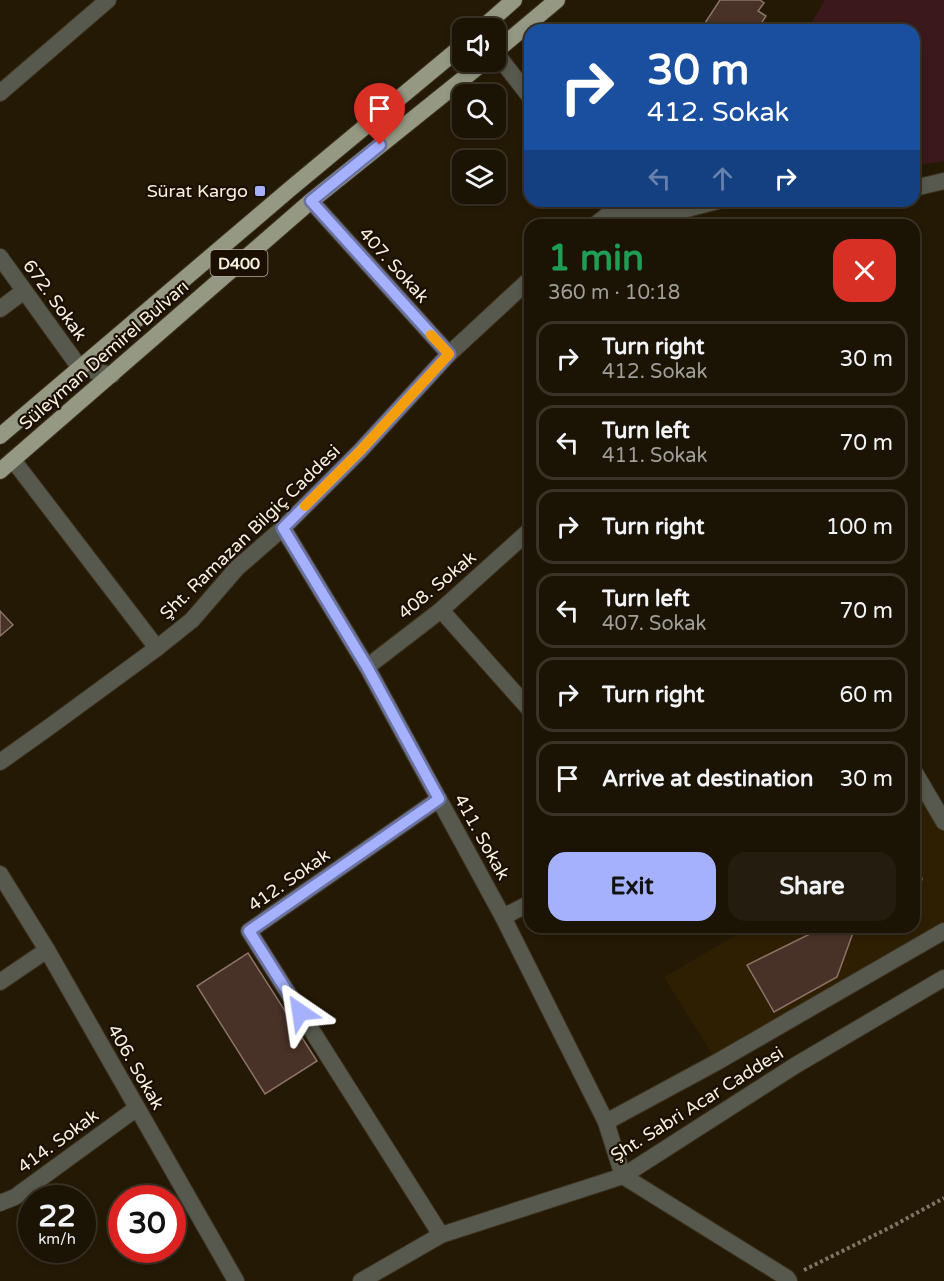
<!DOCTYPE html>
<meta charset="utf-8">
<style>
:root{--surface:#1b1304;--page:#241c0e;--text:#f1f3f6;--muted:#a09e9a;--line:#393226;--accent:#a5b1fc}
body{margin:0;font-family:"Varela Round",sans-serif;background:var(--page);color:var(--text);height:100vh;display:flex;flex-direction:column;font-size:22px;white-space:nowrap}
*{box-sizing:border-box;margin:0}
p{font-size:20px;color:var(--muted)}
.icon{flex:none;width:33px;height:33px;fill:none;stroke:currentColor;stroke-width:2;stroke-linecap:round;stroke-linejoin:round}
.map{position:relative;flex:1;overflow:hidden}
.side{position:absolute;left:524px;top:219px;width:396px;height:714px;display:flex;flex-direction:column;background:var(--surface);border-radius:18px;box-shadow:0 3px 9px #0003,0 0 0 2px var(--line)}
.side>*{flex:none}
.banner{position:absolute;left:524px;top:24px;width:396px;height:183px;border-radius:18px;box-shadow:0 3px 9px #0003,0 0 0 2px var(--line);background:#1a4fa0;color:#fff;overflow:hidden}
.tools{position:absolute;left:452px;top:18px;display:grid;gap:12px}
.tools a{display:grid;place-items:center;width:54px;height:54px;border-radius:12px;background:var(--surface);box-shadow:0 3px 9px #0003,0 0 0 2px var(--line);font-size:30px}
.speed{position:absolute;left:18px;top:1185px;display:flex;gap:12px;font-size:30px;font-weight:700;text-align:center}
.speed>*{display:grid;place-content:center;width:78px;height:78px;border-radius:50%;background:var(--surface);box-shadow:0 3px 9px #0003,0 0 0 2px var(--line);line-height:1}
.speed small{font-size:15px;font-weight:400}
.speed .limit{border:9px solid #d22;background:#fff;color:#111}
.pin{position:absolute;display:grid;place-items:center;width:51px;height:51px;color:#fff;margin:-62px -26px;border-radius:50% 50% 50% 0;rotate:-45deg;box-shadow:0 0 6px #0007}
.pin .icon{rotate:45deg}
.me{position:absolute;width:66px;margin:-33px;rotate:328deg;stroke-linejoin:round;filter:drop-shadow(0 0 4px #0008)}
.turn{display:flex;align-items:center;gap:21px;height:126px;padding:0 24px;font-size:27px}
.turn .icon{width:78px;height:78px;stroke-width:2.5}
.turn b{display:block;font-size:42px;line-height:51px}
.lanes{display:flex;align-items:center;height:57px;padding:0 24px;background:#0003;justify-content:center;gap:30px;direction:ltr}
.lanes .off{opacity:.35}
.round{display:grid;place-items:center;flex:none;width:63px;height:63px;border-radius:18px;background:var(--page)}
.summary{display:flex;align-items:center;justify-content:space-between;height:102px;padding:0 24px}
h1{font-size:36px;font-weight:700;line-height:45px;color:#1e9e55}
.action{display:flex;gap:12px;margin-top:auto;padding:12px 24px}
.action a{flex:1;height:69px;border-radius:18px;background:var(--accent);color:#111;font-size:24px;font-weight:700;line-height:69px;text-align:center}
.action a+a{background:var(--page);color:var(--text)}
ul{padding:0;list-style:none}
li{display:flex;align-items:center;gap:18px;height:75px;margin:0 12px 9px;padding:0 12px;border:3px solid var(--line);border-radius:18px}
li div{flex:1}
li b{display:block;font-size:22px}
li em{font-style:normal}
.map>svg:first-child{display:block}
.built{fill:#2e1f03}
.green{fill:#3a181c}
.building{fill:#483127;stroke:#8d7367;stroke-width:1.5}
.lines{fill:none;stroke-linecap:round;stroke-linejoin:round}
.minor-casing{stroke:#3d3320;stroke-width:18}
.primary-casing{stroke:#3d3320;stroke-width:18}
.path{stroke:#807665;stroke-width:4;stroke-dasharray:3 3;stroke-linecap:butt}
.minor{stroke:#58594e;stroke-width:16}
.primary{stroke:#959882;stroke-width:16}
.route-casing{stroke:#6b73a4;stroke-width:15}
.route{stroke:#a5b1fc;stroke-width:10}
.slow{stroke:#f59e0b;stroke-width:10}
.poi-dot{fill:#a5b1fc;stroke:#1a0f00;stroke-width:2}
.labels{text-anchor:middle;stroke-width:4.5;stroke-linejoin:round;paint-order:stroke}
.shield{fill:#1a0f00;stroke:#b5ac9e;stroke-width:1.5}
.shield-label{font-size:16px;font-weight:bold;fill:#f7efe2}
.poi-label{font-size:18px;fill:#f7efe2;stroke:#1a0f00;text-anchor:end}
.street-label{font-size:18px;fill:#f7efe2;stroke:#1a0f00}
</style>
<div class="map">
<svg width="944" height="1281" viewBox="0 0 944 1281">
<rect width="100%" height="100%" fill="#241905"/>
<polygon class="built" points="921,784 944,822 944,931 717,1062 664,977 735,936 731,927 914,927 914,789"/>
<polygon class="green" points="825,0 944,0 944,161 914,166 914,30 807,30"/>
<g class="building">
<polygon points="720,0 760,0 764,3 758,11 766,16 757,30 708,30 703,26"/>
<polygon points="0,611 13,625 0,636"/>
<polygon points="914,860 916,862 922,879 916,896 914,897"/>
<polygon points="816,927 859,927 854,930 837,977 774,1012 747,965 816,931"/>
<polygon points="248,953 317,1061 265,1094 197,986"/>
</g>
<g class="lines">
<g class="minor-casing">
<g id="minor">
<polyline points="495,52 530,97"/>
<polyline points="0,93 108,0"/>
<polyline points="914,188 944,181"/>
<polyline points="311,201 449,354"/>
<polyline points="610,202 615,209 623,225"/>
<polyline points="595,225 615,209 667,214 718,201"/>
<polyline points="0,257 80,368 112,375"/>
<polyline points="0,309 24,291"/>
<polyline points="13,460 157,648"/>
<polyline points="283,528 367,667 503,917 606,1122 623,1176 787,1278 789,1281"/>
<polyline points="441,610 530,710"/>
<polyline points="367,667 441,610 530,530"/>
<polyline points="0,762 52,725 157,648 192,620 237,568 283,528 360,451 449,354 530,279"/>
<polyline points="914,771 944,822"/>
<polyline points="439,799 249,931 441,1235"/>
<polyline points="0,874 47,950 236,1281"/>
<polyline points="503,917 530,903"/>
<polyline points="0,982 47,950"/>
<polyline points="606,1122 717,1062 944,931"/>
<polyline points="0,1203 15,1197 137,1108"/>
<polyline points="361,1281 441,1235 623,1176 796,1065 944,978"/>
</g>
</g>
<g class="primary-casing">
<g id="primary">
<polyline points="482,28 514,0"/>
<polyline points="495,52 557,0"/>
<polyline points="0,436 290,189 462,46"/>
<polyline points="0,471 311,201 484,62"/>
</g>
</g>
<polyline class="path" points="804,1270 891,1227 944,1198"/>
<use href="#minor" class="minor"/>
<use href="#primary" class="primary"/>
</g>
<g class="lines">
<g class="route-casing">
<polyline id="route" points="300,1012 249,931 439,799 367,667 283,528 360,451 449,354 311,201 380,145"/>
</g>
<use href="#route" class="route"/>
<polyline class="slow" points="305,506 360,451 449,354 431,335"/>
</g>
<rect class="poi-dot" x="254" y="185" width="12" height="12" rx="3"/>
<g class="labels">
<rect class="shield" x="210.5" y="250" width="57" height="26" rx="4.5"/>
<g class="shield-label">
<text x="239" y="269">D400</text>
</g>
<g class="poi-label">
<text x="248" y="197">Sürat Kargo</text>
</g>
<g class="street-label">
<text transform="translate(394 265) rotate(48)" y="6">407. Sokak</text>
<text transform="translate(55 300) rotate(54)" y="6">672. Sokak</text>
<text transform="translate(104 355) rotate(-41)" y="6">Süleyman Demirel Bulvarı</text>
<text transform="translate(250 532) rotate(-44)" y="6">Şht. Ramazan Bilgiç Caddesi</text>
<text transform="translate(437 585) rotate(-40)" y="6">408. Sokak</text>
<text transform="translate(482 837) rotate(61)" y="6">411. Sokak</text>
<text transform="translate(289 880) rotate(-35)" y="6">412. Sokak</text>
<text transform="translate(136 1067) rotate(60)" y="6">406. Sokak</text>
<text transform="translate(697 1104) rotate(-32)" y="6">Şht. Sabri Acar Caddesi</text>
<text transform="translate(58 1141) rotate(-36)" y="6">414. Sokak</text>
</g>
</g>
</svg>
<div class="tools">
<a><svg class="icon" aria-label="sound" viewBox="0 0 24 24"><path d="M4 9h4l5-4v14l-5-4H4zM17 9q2 3 0 6"/></svg></a>
<a><svg class="icon" aria-label="search" viewBox="0 0 24 24"><circle cx="10" cy="10" r="6"/><path d="M15 15l6 6"/></svg></a>
<a><svg class="icon" aria-label="layers" viewBox="0 0 24 24"><path d="M12 4l9 5-9 5-9-5zM3 14l9 5 9-5"/></svg></a>
</div>
<div class="speed"><div>22<small>km/h</small></div><div class="limit">30</div></div>
<div class="pin" style="left:380px;top:145px;background:#d93025"><svg class="icon" aria-label="arrive" viewBox="0 0 24 24"><path d="M6 21V4h12l-3 4 3 4H6"/></svg></div>
<svg class="me" style="left:300px;top:1012px" viewBox="-20 -20 40 40"><path d="M0-17L14 15 0 8-14 15z" fill="#a5b1fc" stroke="#fff" stroke-width="4"/></svg>
<div class="banner">
<div class="turn"><svg class="icon" aria-label="right" viewBox="0 0 24 24"><path d="M7 20v-9h11M14 6l5 5-5 5"/></svg><div><b>30 m</b>412. Sokak</div></div>
<div class="lanes"><svg class="icon off" aria-label="left" viewBox="0 0 24 24"><path d="M17 20v-9H6M10 6l-5 5 5 5"/></svg><svg class="icon off" aria-label="ahead" viewBox="0 0 24 24"><path d="M12 20V5M6 11l6-6 6 6"/></svg><svg class="icon" aria-label="right" viewBox="0 0 24 24"><path d="M7 20v-9h11M14 6l5 5-5 5"/></svg></div>
</div>
<section class="side">
<div class="summary"><div><h1>1 min</h1><p>360 m · 10:18</p></div><a class="round" style="background:#d93025;color:#fff"><svg class="icon" aria-label="close" viewBox="0 0 24 24"><path d="M6 6l12 12M18 6L6 18"/></svg></a></div>
<ul>
<li><svg class="icon" aria-label="right" viewBox="0 0 24 24"><path d="M7 20v-9h11M14 6l5 5-5 5"/></svg><div><b>Turn right</b><p>412. Sokak</p></div><em>30 m</em></li>
<li><svg class="icon" aria-label="left" viewBox="0 0 24 24"><path d="M17 20v-9H6M10 6l-5 5 5 5"/></svg><div><b>Turn left</b><p>411. Sokak</p></div><em>70 m</em></li>
<li><svg class="icon" aria-label="right" viewBox="0 0 24 24"><path d="M7 20v-9h11M14 6l5 5-5 5"/></svg><div><b>Turn right</b></div><em>100 m</em></li>
<li><svg class="icon" aria-label="left" viewBox="0 0 24 24"><path d="M17 20v-9H6M10 6l-5 5 5 5"/></svg><div><b>Turn left</b><p>407. Sokak</p></div><em>70 m</em></li>
<li><svg class="icon" aria-label="right" viewBox="0 0 24 24"><path d="M7 20v-9h11M14 6l5 5-5 5"/></svg><div><b>Turn right</b></div><em>60 m</em></li>
<li><svg class="icon" aria-label="arrive" viewBox="0 0 24 24"><path d="M6 21V4h12l-3 4 3 4H6"/></svg><div><b>Arrive at destination</b></div><em>30 m</em></li>
</ul>
<div class="action"><a>Exit</a><a>Share</a></div>
</section>
</div>
